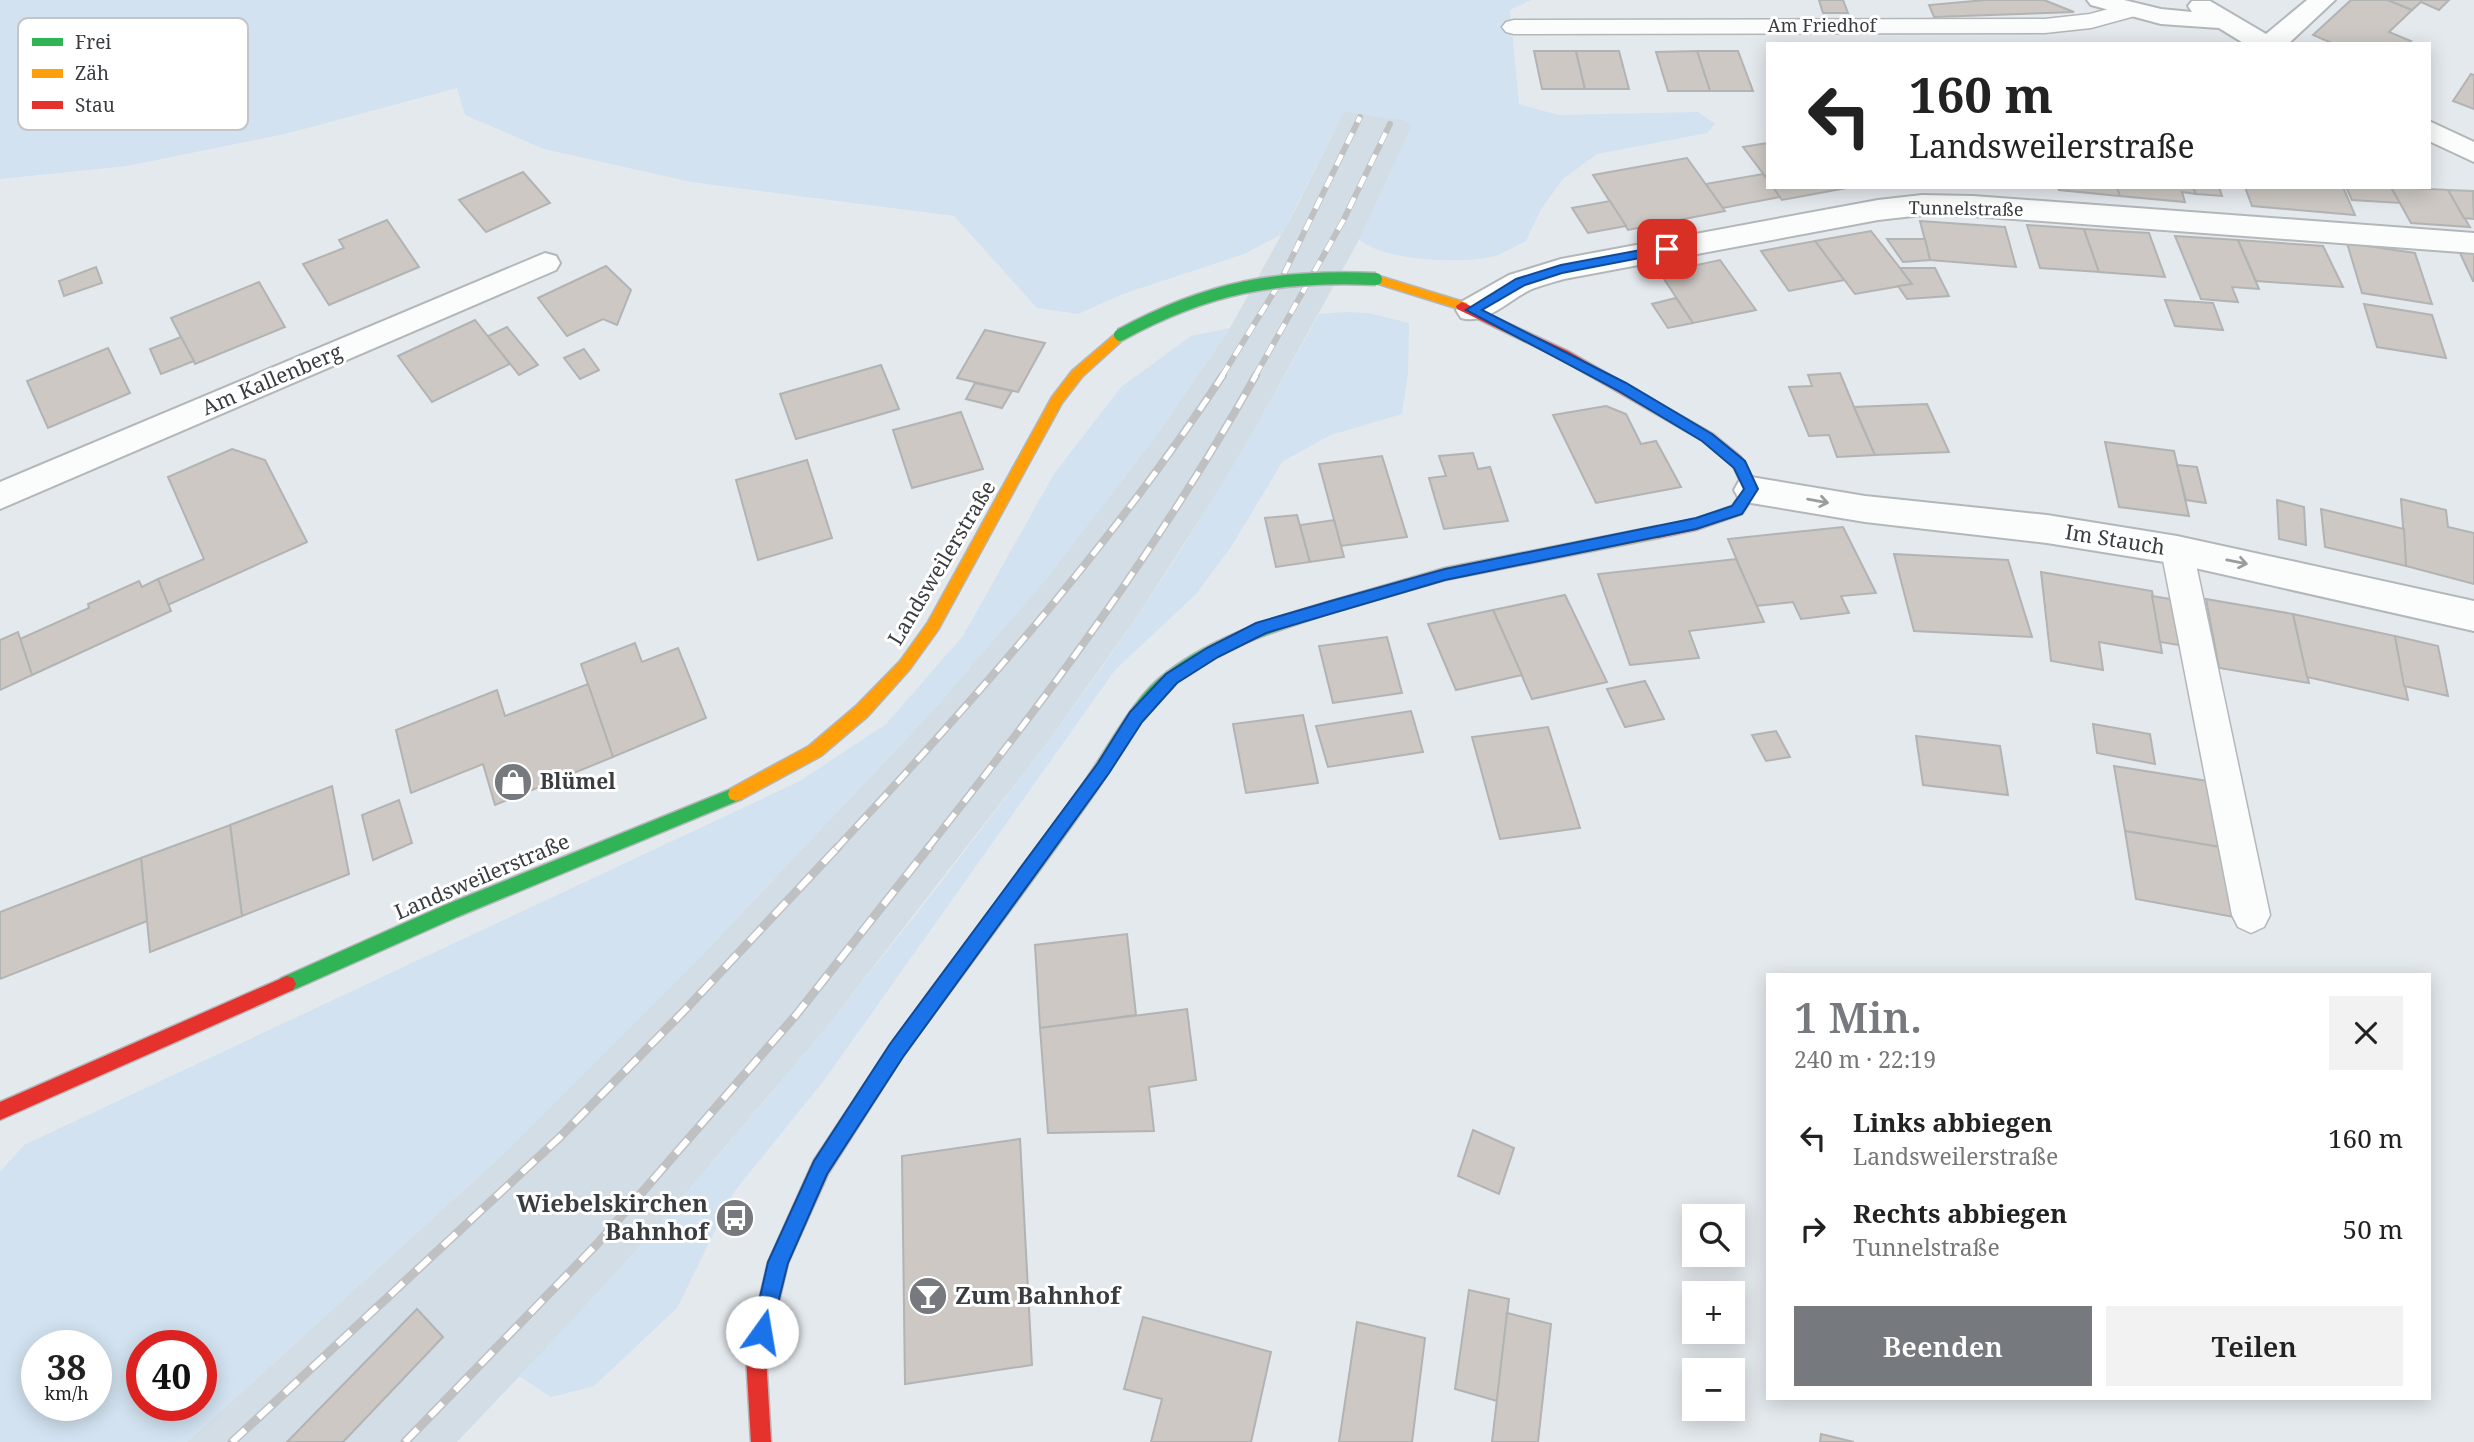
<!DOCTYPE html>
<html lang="de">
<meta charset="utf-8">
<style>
:root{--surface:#fff;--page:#f2f2f2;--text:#222;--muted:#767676;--accent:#76797d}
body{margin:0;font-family:"Noto Serif",serif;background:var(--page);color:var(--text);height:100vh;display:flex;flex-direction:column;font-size:26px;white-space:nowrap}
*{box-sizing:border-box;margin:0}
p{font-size:23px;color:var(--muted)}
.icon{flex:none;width:38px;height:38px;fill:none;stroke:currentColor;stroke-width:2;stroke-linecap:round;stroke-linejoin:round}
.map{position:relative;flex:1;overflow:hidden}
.drawer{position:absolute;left:1766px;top:973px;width:665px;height:427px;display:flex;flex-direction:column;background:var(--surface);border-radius:0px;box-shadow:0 4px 18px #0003}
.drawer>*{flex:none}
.banner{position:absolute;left:1766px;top:42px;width:665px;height:147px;border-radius:0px;box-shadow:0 4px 18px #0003;background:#fff;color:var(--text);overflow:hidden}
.controls{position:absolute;left:1682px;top:1204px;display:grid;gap:14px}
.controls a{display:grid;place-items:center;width:63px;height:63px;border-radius:0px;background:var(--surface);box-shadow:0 4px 18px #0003;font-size:35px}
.speed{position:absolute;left:21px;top:1330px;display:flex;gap:14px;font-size:35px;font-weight:700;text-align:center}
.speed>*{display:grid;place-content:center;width:91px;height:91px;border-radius:50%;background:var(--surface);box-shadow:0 4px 18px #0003;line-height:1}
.speed small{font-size:18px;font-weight:400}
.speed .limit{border:10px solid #d22;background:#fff;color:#111}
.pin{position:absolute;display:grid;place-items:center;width:60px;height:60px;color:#fff;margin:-30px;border-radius:14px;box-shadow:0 4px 10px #0006}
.me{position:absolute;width:77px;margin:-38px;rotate:13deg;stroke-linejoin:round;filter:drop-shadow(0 0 5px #0008)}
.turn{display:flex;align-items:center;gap:24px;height:147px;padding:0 28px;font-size:32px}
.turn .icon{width:91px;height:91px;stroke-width:2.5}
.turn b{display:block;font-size:49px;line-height:60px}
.round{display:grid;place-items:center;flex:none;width:74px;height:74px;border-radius:0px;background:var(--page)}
.head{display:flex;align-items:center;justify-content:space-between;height:119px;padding:0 28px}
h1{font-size:42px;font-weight:600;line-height:52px;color:var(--accent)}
.action{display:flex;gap:14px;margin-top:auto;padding:14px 28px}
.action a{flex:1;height:80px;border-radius:0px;background:var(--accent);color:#fff;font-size:28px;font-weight:600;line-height:80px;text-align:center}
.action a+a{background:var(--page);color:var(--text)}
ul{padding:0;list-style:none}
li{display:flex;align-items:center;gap:21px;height:91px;padding:0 28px}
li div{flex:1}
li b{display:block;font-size:26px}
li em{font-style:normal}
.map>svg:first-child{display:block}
.built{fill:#d3dde5}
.green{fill:#d2e2f0;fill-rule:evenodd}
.building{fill:#cdc8c3;stroke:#b2b3b3;stroke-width:2}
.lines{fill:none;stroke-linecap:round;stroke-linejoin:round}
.lane-casing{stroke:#b3b7ba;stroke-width:3}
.street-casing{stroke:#b3b7ba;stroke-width:4}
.fast-casing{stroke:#b3b7ba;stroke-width:3}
.slow-casing{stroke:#b3b7ba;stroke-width:3}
.jam-casing{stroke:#b3b7ba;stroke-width:3}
.lane{fill:#fbfcfc;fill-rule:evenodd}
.street{fill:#fbfcfc;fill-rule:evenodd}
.fast{fill:#30b455;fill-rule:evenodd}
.slow{fill:#ff9f0a;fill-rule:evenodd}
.jam{fill:#e5322d;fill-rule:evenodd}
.rail-far2-casing{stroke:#bfc0c2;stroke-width:6}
.rail-far1-casing{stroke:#bfc0c2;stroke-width:8}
.rail-casing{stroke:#bfc0c2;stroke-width:9}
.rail-far2{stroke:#fff;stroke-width:4.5;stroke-dasharray:12;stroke-linecap:butt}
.rail-far1{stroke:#fff;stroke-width:5;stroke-dasharray:15;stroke-linecap:butt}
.rail{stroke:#fff;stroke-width:6;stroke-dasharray:18;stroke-linecap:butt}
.fast-bridge-casing{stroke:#b3b7ba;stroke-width:15;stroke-linecap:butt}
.fast-bridge{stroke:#30b455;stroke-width:12}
.oneway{stroke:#9a9c9e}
.route{fill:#1a73e8;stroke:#114b97;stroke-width:2}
.labels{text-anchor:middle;stroke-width:6;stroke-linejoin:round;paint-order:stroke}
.far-street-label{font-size:18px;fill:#3a3d40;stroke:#fff}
.street-label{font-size:21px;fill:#3a3d40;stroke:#fff}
.poi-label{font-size:21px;font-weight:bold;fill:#3a3d40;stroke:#fff;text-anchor:start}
.near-poi-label{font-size:24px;font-weight:bold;fill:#3a3d40;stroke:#fff;text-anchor:end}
.key{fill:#fff;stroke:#c4c5c6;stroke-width:2}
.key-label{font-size:19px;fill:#3a3d40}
</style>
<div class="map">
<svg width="2474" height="1442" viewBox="0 0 2474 1442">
<rect width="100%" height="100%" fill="#e4e9ed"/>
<polygon class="built" points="1344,111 1403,120 1413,125 1366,227 1235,465 1136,618 1044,747 822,1033 623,1267 457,1442 187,1442 500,1157 704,953 940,703 1154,439 1230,328 1295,210"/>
<g class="green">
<path d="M0,0H1531L1510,10L1519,104L1558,115L1698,112L1715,124L1707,133L1597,154L1563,179L1541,209L1526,241C1515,246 1503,254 1491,257C1461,264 1381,261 1359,239L1412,125L1403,120L1344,111L1282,234L1244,254L1123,294L1078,314L1037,308L954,216L691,182L544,149L465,115L457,88L285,134L127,166L0,179Z"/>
<path d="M1343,312L1369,313L1409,323L1408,372L1402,414L1331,435L1283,461L1231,547L1196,594L1115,670L825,1079L734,1192L677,1308L594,1386L551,1397L519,1376C670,1218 811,1050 945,877C1010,791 1076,707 1136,618C1203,520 1262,418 1319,314Z"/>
<path d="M1230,328L1154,439L1049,576L940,703L704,953L500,1157L187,1442H0V1172L24,1145L800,781L886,724L963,636L1054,474L1121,387L1191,336ZM37,1346H96V1405H37ZM142,1346H201V1405H142Z"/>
</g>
<g class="building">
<polygon points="1819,0 1843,0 1848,13 1823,13"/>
<polygon points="1985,0 2044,0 2074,12 1934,17 1929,5"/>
<polygon points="2351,0 2388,0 2412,10 2389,32 2411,41 2408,44 2334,44 2313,35"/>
<polygon points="2388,0 2449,0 2439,10 2421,2 2412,10"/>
<polygon points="1534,51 1576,51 1585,89 1542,89"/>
<polygon points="1576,51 1619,51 1629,89 1585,89"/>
<polygon points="1697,51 1738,51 1753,91 1710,91"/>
<polygon points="1697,51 1710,91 1668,91 1656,52"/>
<polygon points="2471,74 2474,75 2474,109 2453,101"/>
<polygon points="1768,143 1768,180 1743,147"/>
<polygon points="1687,158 1725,211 1628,230 1593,175"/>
<polygon points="523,172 550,203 486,232 459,200"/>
<polygon points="1763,174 1768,180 1768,187 1773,187 1780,197 1723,208 1706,184"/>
<polygon points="1773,187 1852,187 1782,200"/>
<polygon points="2058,187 2117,187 2120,196 2059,190"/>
<polygon points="2117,187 2193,187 2196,194 2182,192 2185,202 2120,196"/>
<polygon points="2193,187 2219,187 2222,196 2196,194"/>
<polygon points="2245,187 2343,187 2355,215 2252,206"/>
<polygon points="2346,187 2391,187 2400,203 2352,200"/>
<polygon points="2391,187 2448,190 2470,227 2411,223"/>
<polygon points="2448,190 2473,191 2474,219 2464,218"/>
<polygon points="1610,201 1626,226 1588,233 1572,208"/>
<polygon points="387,220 419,267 329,305 303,264 344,248 339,240"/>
<polygon points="1920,221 2005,227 2016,267 1930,260"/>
<polygon points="2027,225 2084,229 2099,272 2040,268"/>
<polygon points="2084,229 2149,233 2165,277 2099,272"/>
<polygon points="1871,231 1900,268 1912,284 1855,294 1815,241"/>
<polygon points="2175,236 2238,240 2259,289 2232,287 2238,302 2201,299"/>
<polygon points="1887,239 1925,239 1930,260 1903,262"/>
<polygon points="2238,240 2323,246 2343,287 2256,281"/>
<polygon points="1815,241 1844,280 1789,291 1761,251"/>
<polygon points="2347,243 2415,253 2432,304 2362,293"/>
<polygon points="2459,251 2474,253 2474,281 2473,281"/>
<polygon points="1720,260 1756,310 1693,323 1660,273"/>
<polygon points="606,266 631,290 617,325 603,319 567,336 538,298"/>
<polygon points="96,267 102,283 64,296 59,281"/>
<polygon points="1900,268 1935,268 1949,296 1907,299 1898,286 1912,284"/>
<polygon points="259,282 285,327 195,364 171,318"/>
<polygon points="1676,298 1693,323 1668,328 1652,304"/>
<polygon points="2165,300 2213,303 2223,330 2175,326"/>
<polygon points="2364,304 2432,315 2446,358 2377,347"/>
<polygon points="475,320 510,364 432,402 398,356"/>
<polygon points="507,327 538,365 519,375 488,336"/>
<polygon points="985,330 1045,343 1018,392 957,378"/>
<polygon points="181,337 194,361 161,374 150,349"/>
<polygon points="108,348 130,393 48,428 27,381"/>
<polygon points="584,349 599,370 580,379 564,358"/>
<polygon points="881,365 899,409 796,439 780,394"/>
<polygon points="1840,373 1854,407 1875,455 1837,457 1829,435 1809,436 1789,387 1812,386 1808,375"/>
<polygon points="975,383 1012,391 1002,408 966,399"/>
<polygon points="1927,404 1949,452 1875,455 1854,407"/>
<polygon points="1606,406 1626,414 1641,444 1656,441 1681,487 1596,503 1553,415"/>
<polygon points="961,412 983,469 912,488 893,430"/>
<polygon points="2105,442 2174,451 2189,516 2119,507"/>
<polygon points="232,449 265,460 307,542 168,605 158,579 204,559 168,477"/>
<polygon points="1473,453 1478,469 1490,467 1508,521 1444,529 1429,478 1446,476 1439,456"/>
<polygon points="1382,456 1407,537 1341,546 1319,464"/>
<polygon points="807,460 832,538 758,560 736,480"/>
<polygon points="2177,465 2197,467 2206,503 2186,500"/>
<polygon points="2401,499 2446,510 2448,527 2474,533 2474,584 2406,566"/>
<polygon points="2277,500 2304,507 2306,545 2279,539"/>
<polygon points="2321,509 2404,529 2406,566 2325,547"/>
<polygon points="1297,515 1310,562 1276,567 1265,518"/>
<polygon points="1334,520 1344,557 1310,562 1300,525"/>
<polygon points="1843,527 1876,593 1841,596 1849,613 1801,619 1793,602 1756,606 1728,539"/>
<polygon points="1894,554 2008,560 2032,637 1914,631"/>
<polygon points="1736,559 1764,622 1689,631 1699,658 1630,665 1598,574"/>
<polygon points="2041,572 2152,591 2162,653 2099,642 2103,670 2051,661"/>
<polygon points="158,579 171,611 32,675 20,639 89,608 88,604 139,581 142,587"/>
<polygon points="1565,595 1607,682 1532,699 1493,610"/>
<polygon points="2152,596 2183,601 2191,647 2160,642"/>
<polygon points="2206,599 2293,614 2309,683 2219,668"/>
<polygon points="1493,610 1522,675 1456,690 1428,624"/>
<polygon points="2293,614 2395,636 2408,700 2307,677"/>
<polygon points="18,632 32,675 0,690 0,640"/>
<polygon points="2395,636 2438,646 2448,696 2404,686"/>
<polygon points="1387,637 1402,693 1333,703 1319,646"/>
<polygon points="635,643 642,662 678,648 706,718 613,757 581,664"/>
<polygon points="1645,681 1664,719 1625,727 1607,689"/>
<polygon points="588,684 613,757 495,805 483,764 411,793 396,730 497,690 505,716"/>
<polygon points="1411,711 1423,752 1328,767 1316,726"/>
<polygon points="1303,715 1318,783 1246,793 1233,724"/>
<polygon points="2093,724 2150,734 2155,764 2097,753"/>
<polygon points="1548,727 1580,828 1500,839 1472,737"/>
<polygon points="1776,731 1790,757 1766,761 1752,735"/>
<polygon points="1916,736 2000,746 2008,795 1923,785"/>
<polygon points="2114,766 2207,781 2220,847 2125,831"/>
<polygon points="332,786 349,874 242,916 230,825"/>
<polygon points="399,800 412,843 373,860 362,815"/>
<polygon points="230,825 242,916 150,952 141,858"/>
<polygon points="2125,831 2220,847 2234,917 2136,899"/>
<polygon points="141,858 147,921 0,979 0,912"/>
<polygon points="1127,934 1136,1015 1040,1028 1035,945"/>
<polygon points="1187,1009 1196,1080 1149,1087 1154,1131 1048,1133 1040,1028"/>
<polygon points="1473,1130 1514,1148 1499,1194 1458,1176"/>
<polygon points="1020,1139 1032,1365 905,1384 902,1156"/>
<polygon points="1469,1290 1509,1299 1497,1401 1455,1389"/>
<polygon points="417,1309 443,1337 343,1442 287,1442"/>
<polygon points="1507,1313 1551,1324 1538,1442 1492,1442"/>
<polygon points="1143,1317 1271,1352 1251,1442 1151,1442 1162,1399 1124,1389"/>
<polygon points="1357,1322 1425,1338 1412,1442 1339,1442"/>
<polygon points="1821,1434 1854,1442 1820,1442"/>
</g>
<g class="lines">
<g class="lane-casing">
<g id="lane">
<polygon points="2127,4 2135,6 2139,11 2135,16 2091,28 2045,33 1514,34 1506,32 1502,27 1506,22 1514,20 2045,19 2090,14"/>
<polygon points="2177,537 2188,541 2193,550 2270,915 2264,927 2251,933 2238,927 2232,915 2161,550 2166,541"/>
</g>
</g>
<g class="street-casing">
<g id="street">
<polygon points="2087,0 2124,0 2161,9 2192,12 2188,6 2192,1 2210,1 2266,34 2307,0 2335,0 2288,44 2245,44 2219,28 2161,24 2091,5"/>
<polygon points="2429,121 2474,142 2474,162 2429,141"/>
<path d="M1922,195L1973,196L2474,233V253L1973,216L1922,215L1878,220L1564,279C1554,282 1542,285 1532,289C1509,299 1488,325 1461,318L1456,310L1461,302L1509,275L1561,259L1878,200Z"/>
<polygon points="545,253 556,256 560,263 556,270 0,509 0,482"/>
<polygon points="1751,477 1865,496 2047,515 2177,536 2474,601 2474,631 2177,564 2047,543 1865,522 1751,503 1739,499 1734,490 1739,481"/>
</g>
</g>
<g class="fast-casing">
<g id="fast">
<path d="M1338,599L1345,605L1343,609C1286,628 1226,644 1178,681C1142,709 1121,756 1095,793C1046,863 995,931 944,1000L938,1002L932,1000L929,994L932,988C983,920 1035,852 1084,782C1110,746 1131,699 1167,672C1217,634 1279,616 1338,599Z"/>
<polygon points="736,787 742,789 744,794 742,799 457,917 293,990 287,992 281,990 278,984 281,978 445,905"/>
</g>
</g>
<g class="slow-casing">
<g id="slow">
<polygon points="1376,275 1467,303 1468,306 1462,310 1372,282 1370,279"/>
<polygon points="1120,330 1125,332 1125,338 1082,377 1062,403 938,630 910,669 868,716 821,756 742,799 736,801 730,799 728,794 730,789 809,746 856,706 900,661 928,622 1052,397 1072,371"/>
<polygon points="1658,526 1665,532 1658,538 1445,580 1338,611 1331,605 1338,599 1445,568"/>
</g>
</g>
<g class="jam-casing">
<g id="jam">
<polygon points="1462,302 1568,351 1713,434 1741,457 1758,490 1742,514 1696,530 1658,538 1653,536 1651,532 1653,528 1695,519 1732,506 1744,489 1732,464 1703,441 1559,358 1457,309 1456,306"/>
<polygon points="287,976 293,978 296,984 293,990 0,1120 0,1102"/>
<polygon points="938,986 944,988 947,994 944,1000 903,1056 828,1174 788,1263 766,1356 771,1442 751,1442 746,1356 768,1262 814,1160 891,1044 932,988"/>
</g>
</g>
<use href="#lane" class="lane"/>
<use href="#street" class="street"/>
<use href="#fast" class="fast"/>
<use href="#slow" class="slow"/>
<use href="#jam" class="jam"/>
<g class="rail-far2-casing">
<g id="rail-far2">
<polyline points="1222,376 1279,284 1360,117"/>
<polyline points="1255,376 1343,221 1390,124"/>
</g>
</g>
<g class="rail-far1-casing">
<g id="rail-far1">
<path d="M836,849C975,699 1111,546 1223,375"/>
<path d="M927,849C1049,695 1160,546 1256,375"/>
</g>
</g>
<g class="rail-casing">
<g id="rail">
<polyline points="232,1442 559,1138 684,1011 838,847"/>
<polyline points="405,1442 598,1243 796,1015 929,847"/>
</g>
</g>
<use href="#rail-far2" class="rail-far2"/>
<use href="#rail-far1" class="rail-far1"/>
<use href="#rail" class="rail"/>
<g class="fast-bridge-casing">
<path id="fast-bridge" d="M1120,335C1208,287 1276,275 1376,279"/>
</g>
<use href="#fast-bridge" class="fast-bridge"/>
</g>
<defs><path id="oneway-shaft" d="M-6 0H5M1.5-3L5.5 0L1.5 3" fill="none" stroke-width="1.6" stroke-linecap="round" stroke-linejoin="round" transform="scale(1.75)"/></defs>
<g class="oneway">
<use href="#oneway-shaft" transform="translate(1818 501) rotate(10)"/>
<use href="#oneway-shaft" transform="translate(2237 562) rotate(11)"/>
</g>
<polygon class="route" points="1667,245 1673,249 1671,252 1562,273 1525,285 1482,310 1626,383 1712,434 1745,461 1758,489 1742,514 1696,529 1445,580 1266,633 1218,657 1177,683 1142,722 1109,773 903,1057 827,1174 788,1263 769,1339 762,1342 755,1339 752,1332 768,1262 814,1161 890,1044 1098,763 1130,712 1166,674 1207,648 1256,623 1331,601 1445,569 1696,518 1732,506 1744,489 1734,468 1702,441 1617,390 1466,310 1516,279 1561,265"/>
<defs>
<g id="shop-disc" transform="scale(2.0125)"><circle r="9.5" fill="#76797d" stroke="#fff"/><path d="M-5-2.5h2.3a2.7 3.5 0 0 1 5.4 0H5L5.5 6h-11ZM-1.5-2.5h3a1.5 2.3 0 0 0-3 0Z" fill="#fff"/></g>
<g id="bus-disc" transform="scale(2.0125)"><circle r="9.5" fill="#76797d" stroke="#fff"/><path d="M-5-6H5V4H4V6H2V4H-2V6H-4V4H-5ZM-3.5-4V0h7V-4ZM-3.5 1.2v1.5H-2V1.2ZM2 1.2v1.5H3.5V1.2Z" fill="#fff"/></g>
<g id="bar-disc" transform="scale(2.0125)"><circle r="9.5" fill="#76797d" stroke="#fff"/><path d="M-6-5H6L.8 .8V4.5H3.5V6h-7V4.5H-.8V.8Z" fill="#fff"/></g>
</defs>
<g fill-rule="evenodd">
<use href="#shop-disc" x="513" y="782"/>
<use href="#bus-disc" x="735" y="1218"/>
<use href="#bar-disc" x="928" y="1296"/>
</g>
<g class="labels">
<g class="far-street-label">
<text x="1822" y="32">Am Friedhof</text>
<text transform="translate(1966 209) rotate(1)" y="6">Tunnelstraße</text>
</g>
<g class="street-label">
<text transform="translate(272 380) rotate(-23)" y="7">Am Kallenberg</text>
<text transform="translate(2115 540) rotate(9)" y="7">Im Stauch</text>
<text transform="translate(942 563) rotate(-59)" y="7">Landsweilerstraße</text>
<text transform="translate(482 877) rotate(-23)" y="7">Landsweilerstraße</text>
</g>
<g class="poi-label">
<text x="540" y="789">Blümel</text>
</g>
<g class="near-poi-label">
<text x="708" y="1212">Wiebelskirchen<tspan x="708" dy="28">Bahnhof</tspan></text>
<text x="955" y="1304" text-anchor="start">Zum Bahnhof</text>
</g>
</g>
<rect x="18" y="18" width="230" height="112" rx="10" class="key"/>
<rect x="32" y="38" width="31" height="8" fill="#30b455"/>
<rect x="32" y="69" width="31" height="9" fill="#ff9f0a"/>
<rect x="32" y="101" width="31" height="8" fill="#e5322d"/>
<g class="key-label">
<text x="75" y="49">Frei</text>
<text x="75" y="80">Zäh</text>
<text x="75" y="112">Stau</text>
</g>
</svg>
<div class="controls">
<a><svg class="icon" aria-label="search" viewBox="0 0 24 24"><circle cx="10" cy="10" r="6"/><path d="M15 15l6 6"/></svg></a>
<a>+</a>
<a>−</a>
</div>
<div class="speed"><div>38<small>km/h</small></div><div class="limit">40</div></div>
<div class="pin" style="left:1667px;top:249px;background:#d93025"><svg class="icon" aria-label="arrive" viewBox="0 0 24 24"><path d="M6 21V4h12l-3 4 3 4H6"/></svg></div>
<svg class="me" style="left:762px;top:1332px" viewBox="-20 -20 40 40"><circle r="19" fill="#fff"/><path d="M0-13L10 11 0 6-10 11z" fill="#1a73e8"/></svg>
<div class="banner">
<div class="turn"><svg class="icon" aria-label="left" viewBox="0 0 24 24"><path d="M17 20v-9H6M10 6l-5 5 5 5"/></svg><div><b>160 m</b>Landsweilerstraße</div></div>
</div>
<section class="drawer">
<div class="head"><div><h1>1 Min.</h1><p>240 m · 22:19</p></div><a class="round"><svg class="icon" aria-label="close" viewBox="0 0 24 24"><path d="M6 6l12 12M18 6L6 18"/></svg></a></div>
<ul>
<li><svg class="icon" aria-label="left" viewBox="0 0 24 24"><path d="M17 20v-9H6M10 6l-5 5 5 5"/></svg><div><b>Links abbiegen</b><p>Landsweilerstraße</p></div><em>160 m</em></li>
<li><svg class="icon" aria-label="right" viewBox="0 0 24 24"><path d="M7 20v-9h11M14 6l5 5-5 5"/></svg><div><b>Rechts abbiegen</b><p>Tunnelstraße</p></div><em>50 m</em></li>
</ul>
<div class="action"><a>Beenden</a><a>Teilen</a></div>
</section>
</div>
